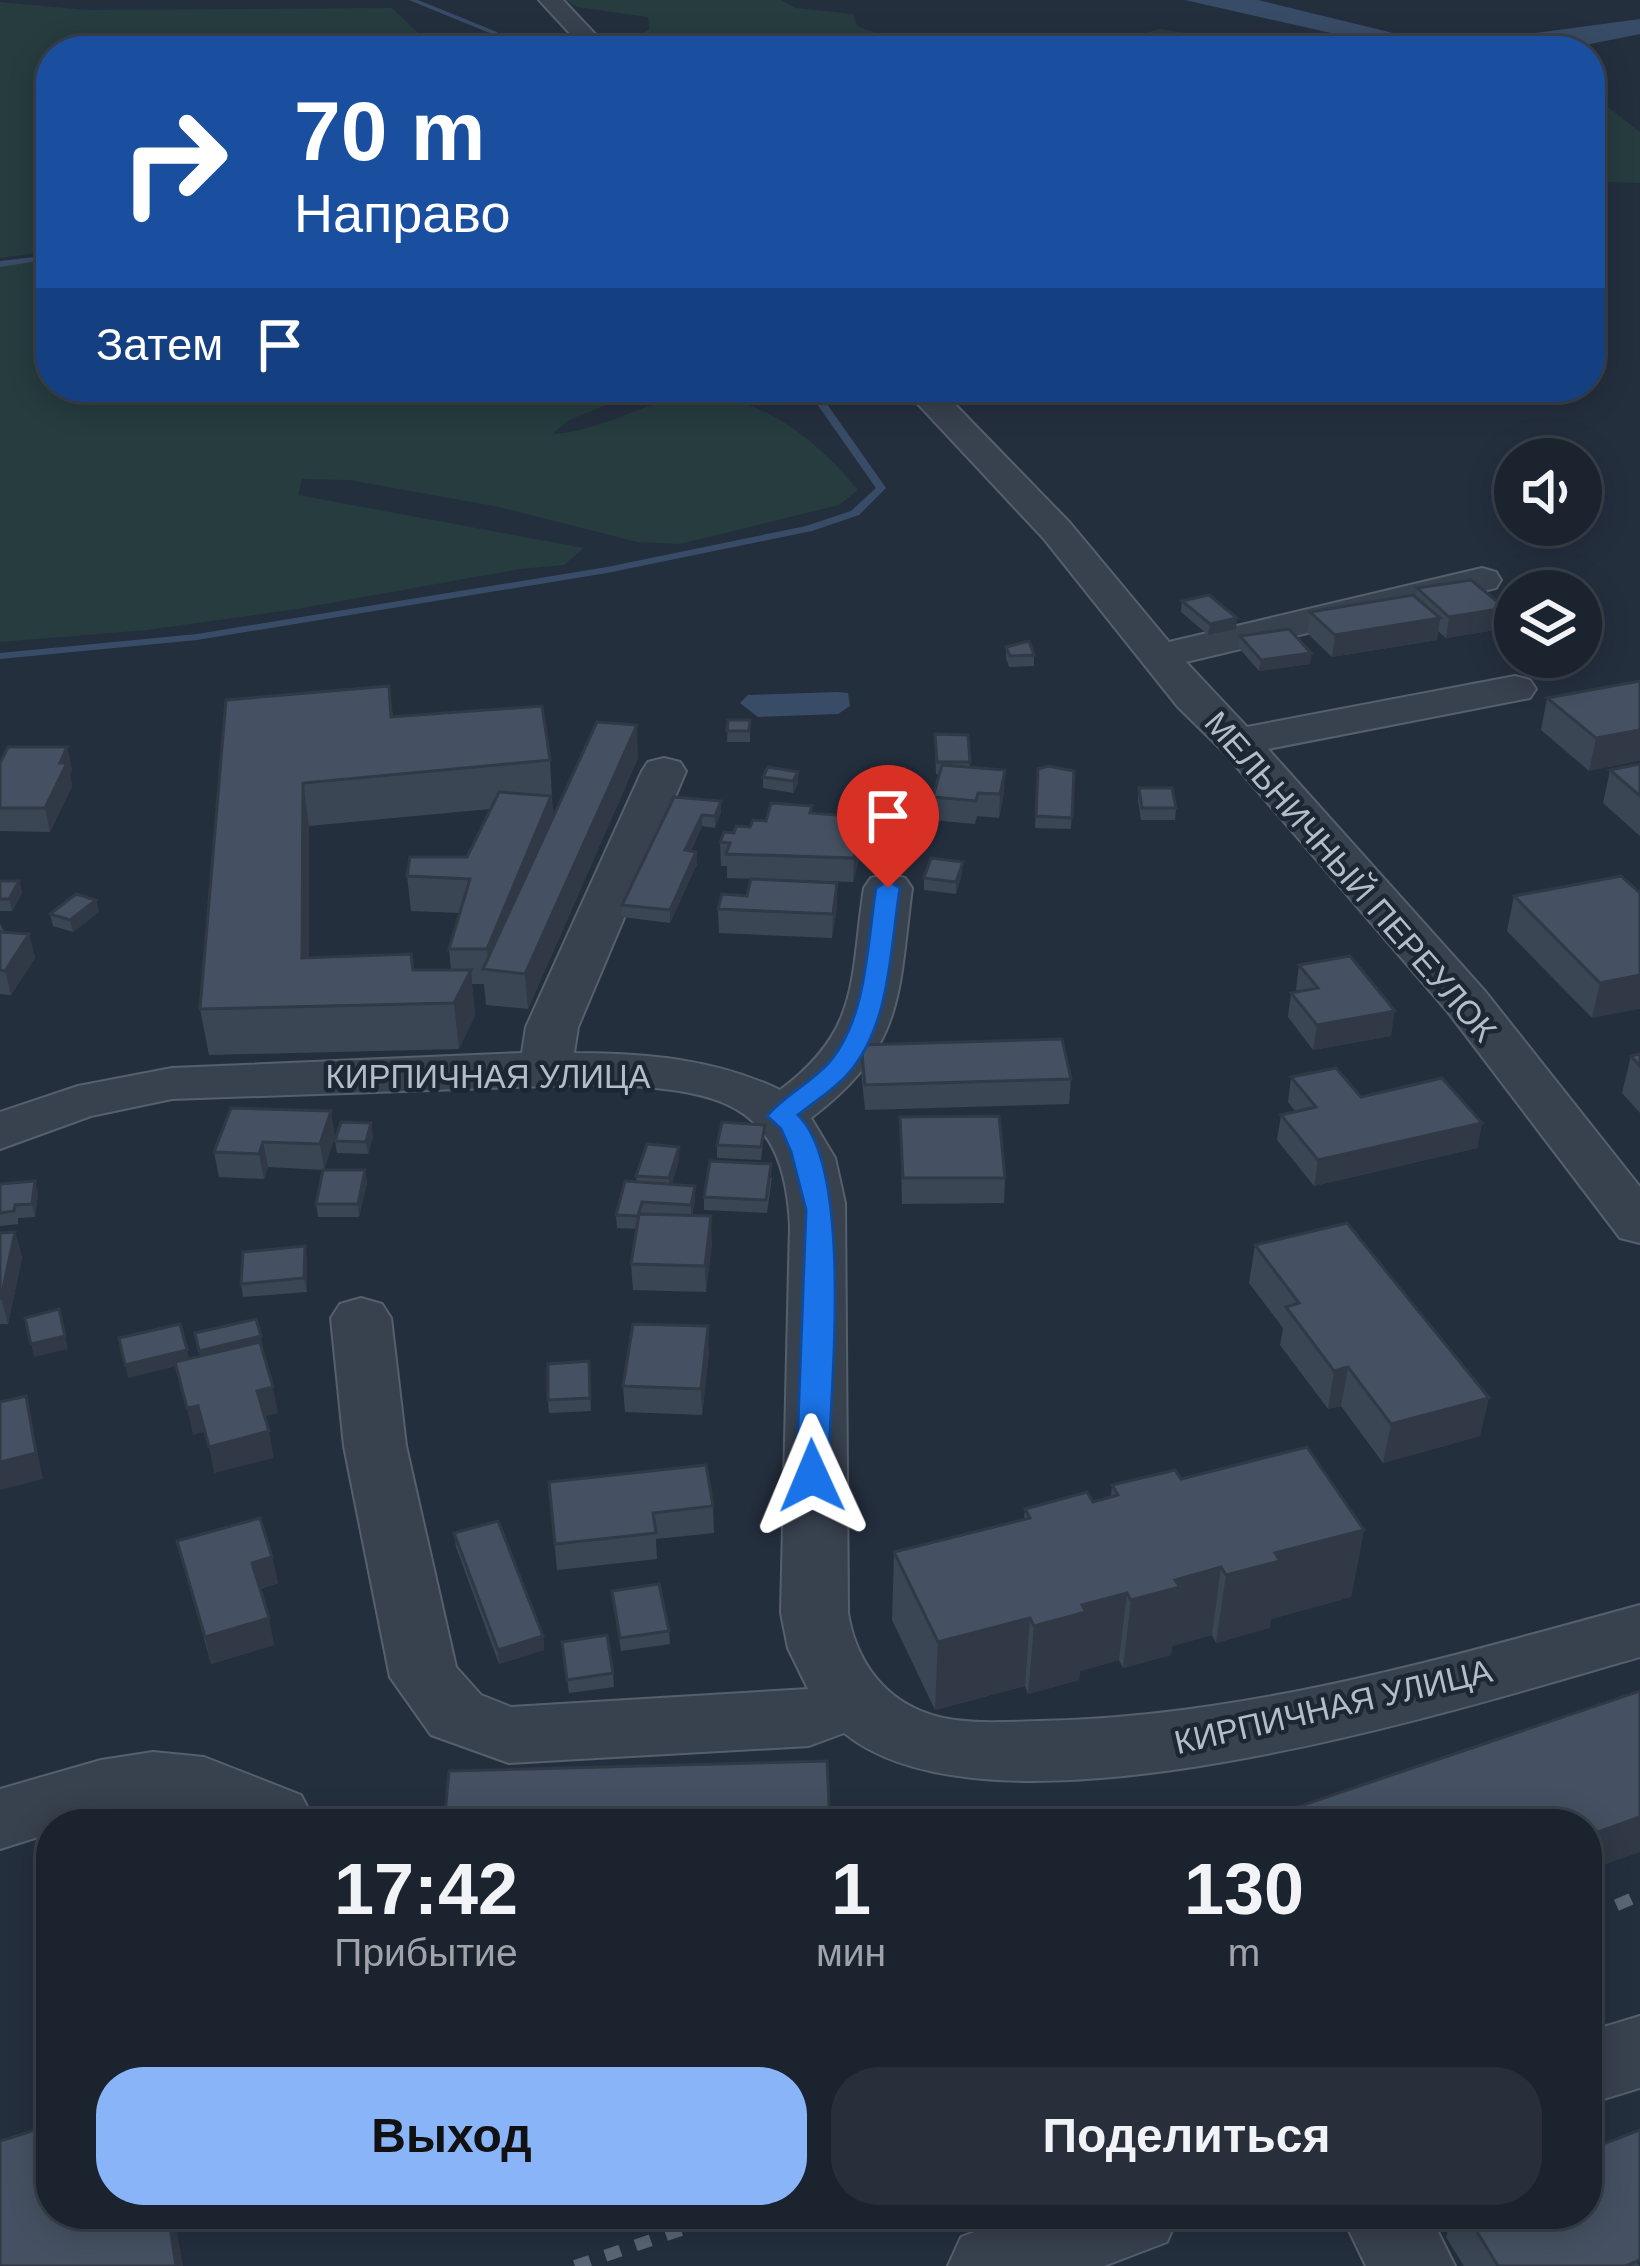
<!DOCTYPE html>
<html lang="ru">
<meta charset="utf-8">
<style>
:root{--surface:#1b232e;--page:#282f3a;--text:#f1f3f6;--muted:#a0a4aa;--line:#39404a;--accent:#8ab4f8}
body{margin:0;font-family:Arial,sans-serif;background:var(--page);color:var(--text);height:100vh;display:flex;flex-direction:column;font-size:45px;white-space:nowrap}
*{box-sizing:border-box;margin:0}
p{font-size:39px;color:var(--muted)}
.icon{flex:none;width:66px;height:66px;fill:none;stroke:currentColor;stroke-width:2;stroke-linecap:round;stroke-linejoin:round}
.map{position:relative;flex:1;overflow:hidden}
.side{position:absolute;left:36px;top:1809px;width:1566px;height:420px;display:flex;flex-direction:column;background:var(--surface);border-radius:48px;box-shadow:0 6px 30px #0003,0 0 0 3px var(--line)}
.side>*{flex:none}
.top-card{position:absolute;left:36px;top:36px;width:1569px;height:366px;border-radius:48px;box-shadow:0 6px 30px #0003,0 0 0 3px var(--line);background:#1a4fa0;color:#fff;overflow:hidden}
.tools{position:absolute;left:1494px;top:438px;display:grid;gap:24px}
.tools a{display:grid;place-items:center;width:108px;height:108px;border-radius:50%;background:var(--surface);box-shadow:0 6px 30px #0003,0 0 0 3px var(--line);font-size:60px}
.pin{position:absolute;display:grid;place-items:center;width:102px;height:102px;color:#fff;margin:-123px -51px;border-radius:50% 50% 50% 0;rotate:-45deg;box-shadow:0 0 12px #0007}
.pin .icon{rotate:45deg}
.me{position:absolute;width:132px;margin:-66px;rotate:359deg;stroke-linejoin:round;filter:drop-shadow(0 0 9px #0008)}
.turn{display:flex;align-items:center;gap:42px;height:252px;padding:0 60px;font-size:54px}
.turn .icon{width:156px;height:156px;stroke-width:2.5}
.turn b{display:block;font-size:84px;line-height:102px}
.then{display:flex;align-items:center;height:114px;padding:0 60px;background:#0003;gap:24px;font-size:45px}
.eta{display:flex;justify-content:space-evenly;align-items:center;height:204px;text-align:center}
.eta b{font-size:72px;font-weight:600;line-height:84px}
.action{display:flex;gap:24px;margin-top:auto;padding:24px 60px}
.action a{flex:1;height:138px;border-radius:48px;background:var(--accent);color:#111;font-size:48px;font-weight:600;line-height:138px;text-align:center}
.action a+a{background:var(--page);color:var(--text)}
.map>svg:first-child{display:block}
.green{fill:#263c3f}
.water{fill:#394c67}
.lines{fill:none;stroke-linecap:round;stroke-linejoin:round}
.stream{fill:#394c67;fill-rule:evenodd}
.minor-casing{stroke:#565f6c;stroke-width:4}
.minor{fill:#38414e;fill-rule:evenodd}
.rail{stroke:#5a6575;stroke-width:12;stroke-dasharray:16 16;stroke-linecap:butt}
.wall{fill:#3b4654;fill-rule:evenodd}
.shaded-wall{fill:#303945}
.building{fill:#455162;stroke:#303945;stroke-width:3}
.route{fill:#1a73e8;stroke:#114b97;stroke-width:3}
.labels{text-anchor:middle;stroke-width:9;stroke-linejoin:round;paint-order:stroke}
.street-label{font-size:33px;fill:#b4bcc9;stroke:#1d2633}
</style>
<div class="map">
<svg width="1640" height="2266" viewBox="0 0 1640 2266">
<rect width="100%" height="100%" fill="#242f3e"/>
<g class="green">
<polygon points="566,0 781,0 796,8 853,14 857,26 921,51 623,51 630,41 649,29 648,17 577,7"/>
<polygon points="0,2 87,10 392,8 437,51 51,51 51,251 0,258"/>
<polygon points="1160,29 1199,35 1222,47 1308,45 1347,51 1079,51"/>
<polygon points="1590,93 1640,132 1640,183 1590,181"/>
<path d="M51,259V387H652L569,420L552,434C597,432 634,407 677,398C748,384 816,438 858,490L839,505L680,544L637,542L499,507L349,480L302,479L298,495L584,548L564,565L520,569L297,609L147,630L0,642V266Z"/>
</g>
<g class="water">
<polygon points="1185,0 1258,0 1467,51 1410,51"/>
<polygon points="1640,19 1640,34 1555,51 1509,51 1519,44 1520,35"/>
<polygon points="837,692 848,693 850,706 838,714 758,717 740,703 748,695"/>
</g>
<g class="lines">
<g class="stream">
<polygon points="409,0 418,0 497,32 507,51 501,51 492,34"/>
<polygon points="51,255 51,259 0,267 0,261"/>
<polygon points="805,387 815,387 886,488 859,515 812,531 607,573 197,640 0,659 0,653 197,634 607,567 806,526 851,511 876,488"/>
</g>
<g class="minor-casing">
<g id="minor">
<polygon points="539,0 563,0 611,51 586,51"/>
<polygon points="902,387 938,387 1070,523 1169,642 1482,568 1496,572 1501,580 1496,588 1186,662 1247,727 1515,676 1530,680 1536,689 1530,698 1268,749 1484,990 1640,1187 1640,1243 1620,1238 1448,1012 1223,751 1178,707 1044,539"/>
<path d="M664,758L680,762L686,771L578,1027L574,1053C645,1053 716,1059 780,1090C861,1030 850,979 864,888L871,878L888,874L905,878L912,888C898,996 905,1046 811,1118L835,1158L845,1203L848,1613C855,1656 879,1694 921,1711C955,1726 1002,1722 1039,1721C1246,1717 1442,1659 1640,1605V1657C1464,1707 997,1857 844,1733L809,1746L509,1763L431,1735L390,1677L344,1446L331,1318L340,1304L361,1298L382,1304L391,1318L406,1446L456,1667L481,1695L511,1707L808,1689L788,1648L781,1613L790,1226C784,1097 715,1091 604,1084L172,1099L91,1116L0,1149V1112L78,1086L172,1068L522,1053L526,1027L642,771L648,762Z"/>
<polygon points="153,1752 204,1757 301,1795 316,1824 219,1824 200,1816 153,1811 83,1824 51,1824 51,1833 0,1849 0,1789 101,1760"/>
<polygon points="1640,2016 1640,2088 1587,2104 1587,2032"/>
<polygon points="1022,2214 1179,2214 1167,2242 1104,2266 948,2266 961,2237"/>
<polygon points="1341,2214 1429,2214 1455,2266 1366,2266"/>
</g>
</g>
<use href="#minor" class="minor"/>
<g class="rail">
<polyline points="1587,1918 1640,1895"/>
<polyline points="575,2266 728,2214"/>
</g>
</g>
<g class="wall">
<polygon points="1417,588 1505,608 1501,629 1446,638 1438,631 1437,640 1332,657 1307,633 1310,612 1415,597"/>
<polygon points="1182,601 1236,629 1208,635 1181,612"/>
<polygon points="1240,636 1311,653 1310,664 1259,671 1238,647"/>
<polygon points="1006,647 1034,655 1034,666 1009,667 1006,658"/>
<polygon points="1640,681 1589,771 1541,730 1547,698"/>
<path d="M389,686L393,717L550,760L553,817L638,758L528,1009L486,1005L484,984H472L475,1015L459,1049L209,1055L200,1009L226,700ZM490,809L467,857L407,876L411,911L460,913L449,949L451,970H413L309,958V826Z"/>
<polygon points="728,720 750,720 750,742 727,742"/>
<polygon points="968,735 970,767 1004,793 999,818 977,816 975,824 932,820 933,797 939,774 936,774 935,746"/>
<polygon points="67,747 72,770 70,774 72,786 50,832 0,831 0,763"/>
<polygon points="1640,764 1640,836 1603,803 1610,770"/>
<polygon points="768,767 798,784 793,793 763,788 763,777"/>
<polygon points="1038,769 1074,771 1071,829 1035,828"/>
<polygon points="1139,788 1176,808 1175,820 1141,820 1138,800"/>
<polygon points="674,797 721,813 715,828 702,826 691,851 696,852 697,864 670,923 622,917 622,905"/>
<polygon points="812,806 812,813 864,817 864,840 853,882 727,878 727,866 721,866 720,842 766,821"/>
<polygon points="962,874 956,894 924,890 924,878"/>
<polygon points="0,881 19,881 22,893 12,911 0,911"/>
<polygon points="837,883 837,907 832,938 719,933 718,909 747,896"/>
<polygon points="1640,893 1592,1018 1507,931 1514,896"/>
<polygon points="96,900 99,912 73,932 53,926 50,914"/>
<polygon points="0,924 5,933 29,934 35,958 11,995 0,994"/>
<polygon points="1299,965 1391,1036 1313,1050 1288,1017 1291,993 1298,992 1296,989"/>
<polygon points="861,1045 1071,1079 1069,1104 865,1110 861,1070"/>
<polygon points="1640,1054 1640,1113 1622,1093 1631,1056"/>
<polygon points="1291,1077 1361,1097 1482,1123 1477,1148 1314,1186 1277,1140 1281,1115 1295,1111 1288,1102"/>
<polygon points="231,1108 335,1136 324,1170 268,1167 264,1179 219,1177 214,1152"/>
<polygon points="900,1117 1005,1178 1004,1203 902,1204"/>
<polygon points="765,1125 761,1160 717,1158 717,1145"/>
<polygon points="373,1136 368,1154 337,1153 335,1141"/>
<polygon points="679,1147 679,1160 672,1184 695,1186 695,1199 692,1216 712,1242 706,1292 633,1290 631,1264 637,1229 617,1228 616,1215 637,1182 636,1176"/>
<polygon points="365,1170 367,1183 359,1217 318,1217 316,1204"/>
<polygon points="772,1177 767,1213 704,1210 704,1197"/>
<polygon points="35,1181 38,1194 35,1217 18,1218 18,1224 0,1226 0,1184"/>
<polygon points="15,1232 22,1258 8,1324 0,1324 0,1233"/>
<polygon points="1255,1245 1480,1436 1383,1463 1341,1406 1328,1409 1280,1345 1283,1328 1249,1283"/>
<polygon points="305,1246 307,1259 307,1292 243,1297 241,1284"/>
<polygon points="709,1352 702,1415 625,1412 623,1386"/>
<polygon points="589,1361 591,1411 549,1413 548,1400"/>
<polygon points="1181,1479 1364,1530 1351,1597 1271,1619 1269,1628 1216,1643 1212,1635 1172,1646 1171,1655 1123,1668 1119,1660 1080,1671 1079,1680 1028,1694 1025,1686 935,1710 892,1620 894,1552 1024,1519 1025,1509 1093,1502 1111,1497 1112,1485"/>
<polygon points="549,1482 713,1506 714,1533 656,1539 657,1559 557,1570"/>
<polygon points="454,1533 543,1636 544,1650 499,1664 456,1547"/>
<polygon points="177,1541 272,1557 278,1583 260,1589 274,1645 211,1664"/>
<polygon points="612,1591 669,1631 670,1644 621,1651"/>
<polygon points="562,1642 613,1673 614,1687 569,1693"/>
<polygon points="1453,2214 1587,2214 1640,2266 1464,2266 1446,2237"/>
</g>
<g class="shaded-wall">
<polygon points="1505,608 1501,629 1446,638 1449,617"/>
<polygon points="1237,618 1236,629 1208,635 1210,624"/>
<polygon points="1440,618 1437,640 1332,657 1335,635"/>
<polygon points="1311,653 1310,664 1259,671 1261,660"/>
<polygon points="637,725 638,758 528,1009 525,974"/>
<polygon points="1640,730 1640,761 1589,771 1596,738"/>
<polygon points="67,747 72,770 70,774 72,786 50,832 45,808 60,763"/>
<polygon points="1005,770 1004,793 999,818 1000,794"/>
<polygon points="798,772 798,784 793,793 793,781"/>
<polygon points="303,783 309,826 309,1004 302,958"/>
<polygon points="551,796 554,830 489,970 487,949"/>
<polygon points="721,801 721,813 715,828 715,816"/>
<polygon points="702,815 702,826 686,862 685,850"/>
<polygon points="864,817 864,840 853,882 854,858"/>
<polygon points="696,852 697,864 670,923 670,910"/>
<polygon points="963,862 962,874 956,894 956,882"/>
<polygon points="19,881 22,893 12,911 9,899"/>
<polygon points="837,883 837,907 832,938 833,914"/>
<polygon points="96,900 99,912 73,932 70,920"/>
<polygon points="29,934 35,958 11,995 5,971"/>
<polygon points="471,970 475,1015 459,1049 454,1003"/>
<polygon points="1640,975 1640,1009 1592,1018 1600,983"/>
<polygon points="1395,1011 1391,1036 1313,1050 1317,1025"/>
<polygon points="331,1111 335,1136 324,1170 320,1144"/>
<polygon points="371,1123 373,1136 368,1154 366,1142"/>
<polygon points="1482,1123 1477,1148 1314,1186 1318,1160"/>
<polygon points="263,1142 268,1167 264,1179 259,1154"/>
<polygon points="679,1147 679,1160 670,1191 669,1178"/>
<polygon points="365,1170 367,1183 359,1217 358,1204"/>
<polygon points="35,1181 38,1194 35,1217 32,1204"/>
<polygon points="695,1186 695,1199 691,1218 691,1205"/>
<polygon points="711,1216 712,1242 706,1292 705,1266"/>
<polygon points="15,1232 22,1258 8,1324 1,1298"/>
<polygon points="305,1246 307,1259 307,1292 304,1278"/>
<polygon points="708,1326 709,1352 702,1415 701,1389"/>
<polygon points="65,1336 68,1349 34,1357 31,1344"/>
<polygon points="261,1336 263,1350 202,1365 199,1351"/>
<polygon points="187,1350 190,1363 128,1378 125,1365"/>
<polygon points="1348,1367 1341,1406 1328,1409 1334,1371"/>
<polygon points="273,1387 278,1413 262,1417 257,1391"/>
<polygon points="26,1396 43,1479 0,1490 0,1462"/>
<polygon points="1489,1398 1480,1436 1383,1463 1391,1424"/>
<polygon points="198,1406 204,1432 193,1435 187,1408"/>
<polygon points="269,1431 274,1458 214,1473 209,1447"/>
<polygon points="1364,1530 1351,1597 1271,1619 1269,1628 1216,1643 1226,1575 1275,1553"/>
<polygon points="272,1557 278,1583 257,1589 252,1563"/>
<polygon points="1221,1567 1212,1635 1172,1646 1171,1655 1123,1668 1131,1600 1175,1580"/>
<polygon points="1127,1593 1119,1660 1080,1671 1079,1680 1028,1694 1034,1626 1082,1605"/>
<polygon points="269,1618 274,1645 211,1664 205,1637"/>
<polygon points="1030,1618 1025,1686 935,1710 938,1642"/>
<polygon points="543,1636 544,1650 499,1664 498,1650"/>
<polygon points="1640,1817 1640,1852 1587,1871 1587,1836"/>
<polygon points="168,2214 174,2214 183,2266 176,2266"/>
</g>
<g class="building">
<polygon points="1471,580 1505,608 1449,617 1417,588"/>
<polygon points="1209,595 1237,618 1210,624 1182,601"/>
<polygon points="1413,595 1440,618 1335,635 1310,612"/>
<polygon points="1289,629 1311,653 1261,660 1240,636"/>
<polygon points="1029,641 1034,655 1010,656 1006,647"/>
<polygon points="1640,681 1640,730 1596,738 1547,698"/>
<polygon points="389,686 391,717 542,706 550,760 303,783 302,958 411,954 413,970 471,970 454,1003 200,1009 226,700"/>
<polygon points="728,720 750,720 749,731 727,731"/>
<polygon points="597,722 637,725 525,974 483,969"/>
<polygon points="935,734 968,735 970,762 937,762"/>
<polygon points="8,747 67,747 60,763 67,763 45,808 0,808 0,763"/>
<polygon points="1640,764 1640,796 1610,770"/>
<polygon points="942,765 1005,770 1000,794 978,793 976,801 933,797"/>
<polygon points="1048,766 1074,771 1072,818 1036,816 1038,769"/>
<polygon points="768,767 798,772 793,781 763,777"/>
<polygon points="1139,788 1172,788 1176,808 1142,808"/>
<polygon points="499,792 551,796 487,949 449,949 470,879 407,876 410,857 467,857"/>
<polygon points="674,797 721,801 715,816 702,815 685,850 696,852 670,910 622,905"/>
<polygon points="771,803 812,806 810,813 864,817 854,858 726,854 730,843 720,842 724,832 734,833 736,826 750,827 753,820 766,821"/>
<polygon points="931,858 963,862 956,882 924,878"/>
<polygon points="1621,876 1640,893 1640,975 1600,983 1514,896"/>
<polygon points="751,879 837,883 833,914 718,909 722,894 747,896"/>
<polygon points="0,881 19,881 9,899 0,899"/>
<polygon points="76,894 96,900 70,920 50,914"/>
<polygon points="0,932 29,934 5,971 0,970"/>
<polygon points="1350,956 1395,1011 1317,1025 1291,993 1318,988 1299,965"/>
<polygon points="1062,1039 1071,1079 865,1085 861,1045"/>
<polygon points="1640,1054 1640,1066 1631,1056"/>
<polygon points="1336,1068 1361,1097 1442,1078 1482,1123 1318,1160 1281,1115 1316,1107 1291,1077"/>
<polygon points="231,1108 331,1111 320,1144 263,1142 259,1154 214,1152"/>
<polygon points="999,1116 1005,1178 903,1178 900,1117"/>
<polygon points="341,1122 371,1123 366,1142 335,1141"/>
<polygon points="722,1122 765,1125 761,1147 717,1145"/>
<polygon points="647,1144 679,1147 669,1178 636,1176"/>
<polygon points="710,1161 771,1164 766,1200 704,1197"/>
<polygon points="323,1170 365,1170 358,1204 316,1204"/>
<polygon points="35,1181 32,1204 15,1205 14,1211 0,1213 0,1184"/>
<polygon points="625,1181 695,1186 691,1205 642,1202 638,1216 616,1215"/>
<polygon points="639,1214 711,1216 705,1266 631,1264"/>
<polygon points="1347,1223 1489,1398 1391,1424 1348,1367 1334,1371 1286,1307 1299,1303 1255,1245"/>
<polygon points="15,1232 1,1298 0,1298 0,1233"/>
<polygon points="305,1246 304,1278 241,1284 243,1252"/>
<polygon points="59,1309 65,1336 31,1344 25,1318"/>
<polygon points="256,1319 261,1336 199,1351 195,1333"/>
<polygon points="180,1324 187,1350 125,1365 119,1338"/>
<polygon points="633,1324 708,1326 701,1389 623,1386"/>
<polygon points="260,1342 273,1387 257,1391 269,1431 209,1447 198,1406 187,1408 175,1362"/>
<polygon points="589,1361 590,1398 548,1400 548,1364"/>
<polygon points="26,1396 36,1453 0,1462 0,1402"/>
<polygon points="1307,1447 1364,1530 1275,1553 1280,1561 1226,1575 1221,1567 1175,1580 1180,1587 1131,1600 1127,1593 1082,1605 1086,1612 1034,1626 1030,1618 938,1642 894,1552 1030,1518 1025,1509 1087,1492 1093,1502 1118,1495 1112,1485 1175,1470 1181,1479"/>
<polygon points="706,1465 713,1506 653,1513 656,1533 555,1544 549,1482"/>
<polygon points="260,1518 272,1557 252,1563 269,1618 205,1637 177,1541"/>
<polygon points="498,1521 543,1636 498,1650 454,1533"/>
<polygon points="659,1584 669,1631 620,1638 612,1591"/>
<polygon points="607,1635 613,1673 567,1680 562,1642"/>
<polygon points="1640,1691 1640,1817 1587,1836 1587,1824 1247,1824"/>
<polygon points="827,1761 830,1824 444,1824 449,1771"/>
<polygon points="51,2125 51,2214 168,2214 176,2266 0,2266 0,2141"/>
<polygon points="1640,2130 1640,2260 1626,2266 1498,2266 1466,2214 1587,2214 1587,2150"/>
</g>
<path class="route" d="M888,881L900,888C890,950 891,1025 848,1074C834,1090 814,1102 798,1115C855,1170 830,1396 828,1476L824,1484H801L796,1476L806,1210L791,1152L781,1129L767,1116C785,1094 813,1082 831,1060C867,1016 867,943 876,888Z"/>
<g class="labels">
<g class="street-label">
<text transform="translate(1351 876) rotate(49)" y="12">МЕЛЬНИЧНЫЙ ПЕРЕУЛОК</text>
<text x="488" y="1088">КИРПИЧНАЯ УЛИЦА</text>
<text transform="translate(1333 1706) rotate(-13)" y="12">КИРПИЧНАЯ УЛИЦА</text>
</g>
</g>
</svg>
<div class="tools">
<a><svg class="icon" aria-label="sound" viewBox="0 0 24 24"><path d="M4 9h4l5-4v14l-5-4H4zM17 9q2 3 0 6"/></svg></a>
<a><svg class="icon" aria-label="layers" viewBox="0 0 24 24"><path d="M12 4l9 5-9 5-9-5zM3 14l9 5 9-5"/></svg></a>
</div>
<div class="pin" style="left:888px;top:888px;background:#d93025"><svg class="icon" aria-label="arrive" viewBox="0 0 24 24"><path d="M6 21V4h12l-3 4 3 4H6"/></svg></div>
<svg class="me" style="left:812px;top:1476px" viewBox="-20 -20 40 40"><path d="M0-17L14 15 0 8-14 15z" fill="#1a73e8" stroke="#fff" stroke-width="4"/></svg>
<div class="top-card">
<div class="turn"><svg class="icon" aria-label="right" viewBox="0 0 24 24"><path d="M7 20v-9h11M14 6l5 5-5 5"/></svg><div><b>70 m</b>Направо</div></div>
<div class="then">Затем<svg class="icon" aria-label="arrive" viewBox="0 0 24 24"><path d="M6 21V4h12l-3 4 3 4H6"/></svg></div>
</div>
<section class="side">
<div class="eta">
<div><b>17:42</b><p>Прибытие</p></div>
<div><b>1</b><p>мин</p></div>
<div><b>130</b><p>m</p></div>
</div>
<div class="action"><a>Выход</a><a>Поделиться</a></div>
</section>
</div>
